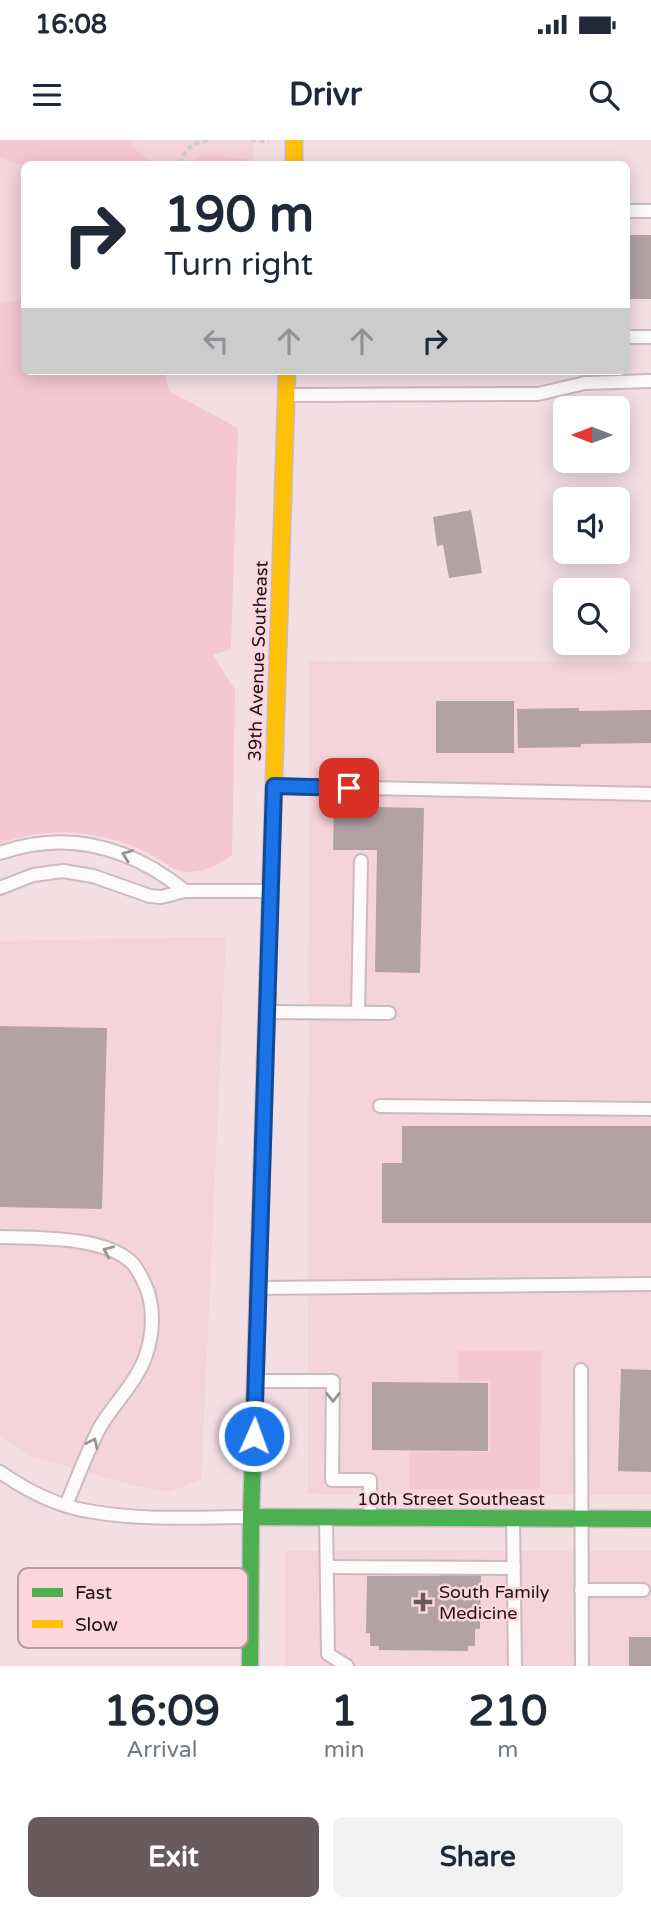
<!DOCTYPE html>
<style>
:root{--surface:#fff;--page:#f2f2f3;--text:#1f2937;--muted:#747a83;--accent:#695a5e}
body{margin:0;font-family:"Varela Round",sans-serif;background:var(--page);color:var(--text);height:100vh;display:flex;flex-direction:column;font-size:26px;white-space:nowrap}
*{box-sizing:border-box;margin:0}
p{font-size:23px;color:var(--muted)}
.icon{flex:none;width:38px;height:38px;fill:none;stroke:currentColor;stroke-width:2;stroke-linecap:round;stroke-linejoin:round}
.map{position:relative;height:1526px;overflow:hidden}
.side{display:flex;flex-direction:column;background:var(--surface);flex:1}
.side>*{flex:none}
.banner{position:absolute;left:21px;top:21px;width:609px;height:214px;border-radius:10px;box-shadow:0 4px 18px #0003;background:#fff;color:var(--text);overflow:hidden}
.needle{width:46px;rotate:270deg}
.tools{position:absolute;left:553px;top:256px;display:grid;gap:14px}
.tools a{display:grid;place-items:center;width:77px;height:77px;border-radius:10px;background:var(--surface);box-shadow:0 4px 18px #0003;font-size:35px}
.pin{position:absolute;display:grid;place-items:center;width:60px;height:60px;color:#fff;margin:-30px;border-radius:14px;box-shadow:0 4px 10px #0006}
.me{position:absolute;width:77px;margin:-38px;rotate:2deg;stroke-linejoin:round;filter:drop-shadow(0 0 5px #0008)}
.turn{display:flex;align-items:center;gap:24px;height:147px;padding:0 28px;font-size:32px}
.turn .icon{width:91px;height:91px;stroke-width:2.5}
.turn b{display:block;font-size:49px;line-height:60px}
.lanes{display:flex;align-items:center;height:66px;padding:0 28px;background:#0003;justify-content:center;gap:35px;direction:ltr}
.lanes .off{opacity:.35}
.eta{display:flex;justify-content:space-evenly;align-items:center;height:119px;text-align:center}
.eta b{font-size:42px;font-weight:700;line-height:49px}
.primary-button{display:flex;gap:14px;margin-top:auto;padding:14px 28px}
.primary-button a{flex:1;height:80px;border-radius:10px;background:var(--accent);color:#fff;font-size:28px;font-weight:700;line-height:80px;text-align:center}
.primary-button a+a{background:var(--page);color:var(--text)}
.status{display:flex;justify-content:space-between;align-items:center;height:49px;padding:0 35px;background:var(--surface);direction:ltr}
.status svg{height:19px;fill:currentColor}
header{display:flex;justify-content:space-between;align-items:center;height:91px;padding:0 28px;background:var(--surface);font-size:32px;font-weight:700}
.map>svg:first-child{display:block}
.built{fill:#f5d3db}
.green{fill:#f5c7d2}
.building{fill:#b2a2a6}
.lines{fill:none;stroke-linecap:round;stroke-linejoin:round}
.lane-casing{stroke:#cbbbbf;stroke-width:16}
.fast-casing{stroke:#cbbbbf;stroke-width:19}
.slow-casing{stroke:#cbbbbf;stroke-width:19}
.path{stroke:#d4cecf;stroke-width:4.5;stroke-dasharray:5 3.5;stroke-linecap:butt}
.lane{stroke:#fdfafb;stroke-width:12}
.fast{stroke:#4caf50;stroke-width:16}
.slow{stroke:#ffc107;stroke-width:16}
.oneway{stroke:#999294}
.route-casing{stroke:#114b97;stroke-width:18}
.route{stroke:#1a73e8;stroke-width:12}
.poi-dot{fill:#695a5e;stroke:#fbd6de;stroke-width:2.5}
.labels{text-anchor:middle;stroke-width:5;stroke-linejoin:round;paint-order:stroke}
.street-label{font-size:18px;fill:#1f1316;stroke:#fbd6de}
.poi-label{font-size:18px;fill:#1f1316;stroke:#fbd6de;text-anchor:start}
.key{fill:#fbd6de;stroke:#b99ca2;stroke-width:2}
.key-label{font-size:19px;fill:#1f1316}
</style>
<div class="status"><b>16:08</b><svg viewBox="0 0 49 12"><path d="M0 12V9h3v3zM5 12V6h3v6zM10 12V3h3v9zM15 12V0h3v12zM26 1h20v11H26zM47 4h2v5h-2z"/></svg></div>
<header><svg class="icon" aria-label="menu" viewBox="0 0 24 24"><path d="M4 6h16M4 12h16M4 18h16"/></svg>Drivr<svg class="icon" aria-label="search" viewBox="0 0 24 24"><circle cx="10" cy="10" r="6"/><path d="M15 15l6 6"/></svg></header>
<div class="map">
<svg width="651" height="1526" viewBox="0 0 651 1526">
<rect width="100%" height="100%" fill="#f3dee3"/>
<g class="built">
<polygon points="0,0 254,0 253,24 24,24 24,193 0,192"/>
<polygon points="309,521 651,522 651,1355 308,1354"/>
<polygon points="226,797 201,1340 168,1352 132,1345 31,1316 0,1296 0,801"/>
<rect x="285" y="1411" width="366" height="115"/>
</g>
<g class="green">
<polygon points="0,0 132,0 131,4 140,14 156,24 113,21 99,24 24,25 0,18"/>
<polygon points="205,15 249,19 249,24 193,24 197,17"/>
<path d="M24,156V231H164L169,251L238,288L231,509L213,515L235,550L232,715C217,726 200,735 181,731C169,728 159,718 148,713C101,690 48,685 0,704V164L16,161Z"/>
<polygon points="459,1211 541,1211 540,1349 409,1349 409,1312 490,1312 490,1241 459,1241"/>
</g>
<g class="building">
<rect x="626" y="95" width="25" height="64"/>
<polygon points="471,370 482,433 449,438 443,405 437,406 433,377"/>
<rect x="436" y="561" width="78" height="52"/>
<polygon points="579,568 579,571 651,570 651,603 581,604 581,607 518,608 517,569"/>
<polygon points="334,666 424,668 420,833 375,832 377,710 333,710"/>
<polygon points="0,886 107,888 102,1069 0,1067"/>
<polygon points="402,986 651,986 651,1083 382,1083 382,1023 402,1023"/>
<polygon points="621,1229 651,1230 651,1332 618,1331"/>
<polygon points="372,1242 488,1243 488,1311 372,1310"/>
<polygon points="439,1432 481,1432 480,1489 475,1489 475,1506 468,1506 468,1511 379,1510 379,1506 370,1506 370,1493 366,1493 367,1436 439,1436"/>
<rect x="629" y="1497" width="22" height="29"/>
</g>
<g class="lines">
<g class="lane-casing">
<g id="lane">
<polyline points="626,71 651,71"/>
<polyline points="626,197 651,197"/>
<polyline points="289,255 538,254 585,243 651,241"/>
<polyline points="274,646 651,654"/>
<path d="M0,713C69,689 130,707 185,751"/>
<polyline points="0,748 33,735 63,731 93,736 150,756 161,757 185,751 269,751"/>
<polyline points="267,872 389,873"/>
<polyline points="358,872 361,721"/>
<polyline points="380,966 651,969"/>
<path d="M0,1097C35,1098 108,1096 133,1124C140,1132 144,1142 148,1152C154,1173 153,1194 146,1215C137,1242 114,1263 100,1287C87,1312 77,1339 66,1365"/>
<polyline points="259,1148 651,1144"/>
<polyline points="581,1230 582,1526"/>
<polyline points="256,1241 333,1241 332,1340 370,1340 370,1377"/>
<path d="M0,1332C26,1350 57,1366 88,1371C141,1381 196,1377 250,1377"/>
<polyline points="326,1378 328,1514 347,1526"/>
<polyline points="513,1379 515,1526"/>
<polyline points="327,1427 514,1428"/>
<polyline points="581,1450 643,1450"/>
</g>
</g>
<g class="fast-casing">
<g id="fast">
<polyline points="251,1377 651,1379"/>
<polyline points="250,1526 251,1377 272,700"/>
</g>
</g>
<g class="slow-casing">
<g id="slow">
<polyline points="294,0 294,24"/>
<polyline points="272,700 287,231"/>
</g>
</g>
<g class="path">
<polyline points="251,0 269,1"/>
<path d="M180,24C185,8 193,2 210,0"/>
</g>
<use href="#lane" class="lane"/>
<use href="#fast" class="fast"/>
<use href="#slow" class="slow"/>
</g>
<defs><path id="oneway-chevron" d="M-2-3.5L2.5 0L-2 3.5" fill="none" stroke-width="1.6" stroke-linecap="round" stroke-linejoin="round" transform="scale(1.75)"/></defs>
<g class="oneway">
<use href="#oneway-chevron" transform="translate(127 715) rotate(-159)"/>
<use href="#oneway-chevron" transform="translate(108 1111) rotate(-157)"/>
<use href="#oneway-chevron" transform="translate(333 1257) rotate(90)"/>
<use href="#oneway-chevron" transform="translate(93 1303) rotate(-65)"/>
</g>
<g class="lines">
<g class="route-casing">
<polyline id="route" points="254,1296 274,646 349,648"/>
</g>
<use href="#route" class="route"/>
</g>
<path class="poi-dot" d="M419.5 1451.5h7v7h7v7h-7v7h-7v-7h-7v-7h7z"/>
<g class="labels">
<g class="street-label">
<text transform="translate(258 521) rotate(-88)" y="6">39th Avenue Southeast</text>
<text x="451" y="1365">10th Street Southeast</text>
</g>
<g class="poi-label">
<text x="439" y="1458">South Family<tspan x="439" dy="21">Medicine</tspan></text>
</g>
</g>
<rect x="18" y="1428" width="230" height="80" rx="10" class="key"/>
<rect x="32" y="1448" width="31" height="9" fill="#4caf50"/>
<rect x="32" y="1480" width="31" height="8" fill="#ffc107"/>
<g class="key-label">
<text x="75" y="1459">Fast</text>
<text x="75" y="1491">Slow</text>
</g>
</svg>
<div class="tools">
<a><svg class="needle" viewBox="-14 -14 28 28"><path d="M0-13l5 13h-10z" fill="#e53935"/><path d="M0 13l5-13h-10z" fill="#747a83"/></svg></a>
<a><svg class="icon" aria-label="sound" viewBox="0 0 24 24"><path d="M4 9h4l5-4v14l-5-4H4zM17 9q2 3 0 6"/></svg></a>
<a><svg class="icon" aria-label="search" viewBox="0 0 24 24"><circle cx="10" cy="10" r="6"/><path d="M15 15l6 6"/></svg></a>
</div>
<div class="pin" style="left:349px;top:648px;background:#d93025"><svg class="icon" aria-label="arrive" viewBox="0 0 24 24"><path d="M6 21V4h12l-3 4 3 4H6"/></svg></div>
<svg class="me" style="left:254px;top:1296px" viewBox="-20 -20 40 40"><circle r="17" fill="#1a73e8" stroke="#fff" stroke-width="3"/><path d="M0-11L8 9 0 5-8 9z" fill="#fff"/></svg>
<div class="banner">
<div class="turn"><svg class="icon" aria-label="right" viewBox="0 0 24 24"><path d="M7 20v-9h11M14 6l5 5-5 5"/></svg><div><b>190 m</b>Turn right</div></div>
<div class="lanes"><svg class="icon off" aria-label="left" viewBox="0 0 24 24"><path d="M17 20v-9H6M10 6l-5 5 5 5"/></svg><svg class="icon off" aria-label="ahead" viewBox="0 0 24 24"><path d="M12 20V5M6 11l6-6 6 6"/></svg><svg class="icon off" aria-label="ahead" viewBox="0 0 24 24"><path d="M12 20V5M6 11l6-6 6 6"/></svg><svg class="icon" aria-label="right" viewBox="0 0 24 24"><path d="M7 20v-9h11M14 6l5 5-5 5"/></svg></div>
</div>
</div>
<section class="side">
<div class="eta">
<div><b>16:09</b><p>Arrival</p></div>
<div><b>1</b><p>min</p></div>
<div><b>210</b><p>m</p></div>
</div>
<div class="primary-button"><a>Exit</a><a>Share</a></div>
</section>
